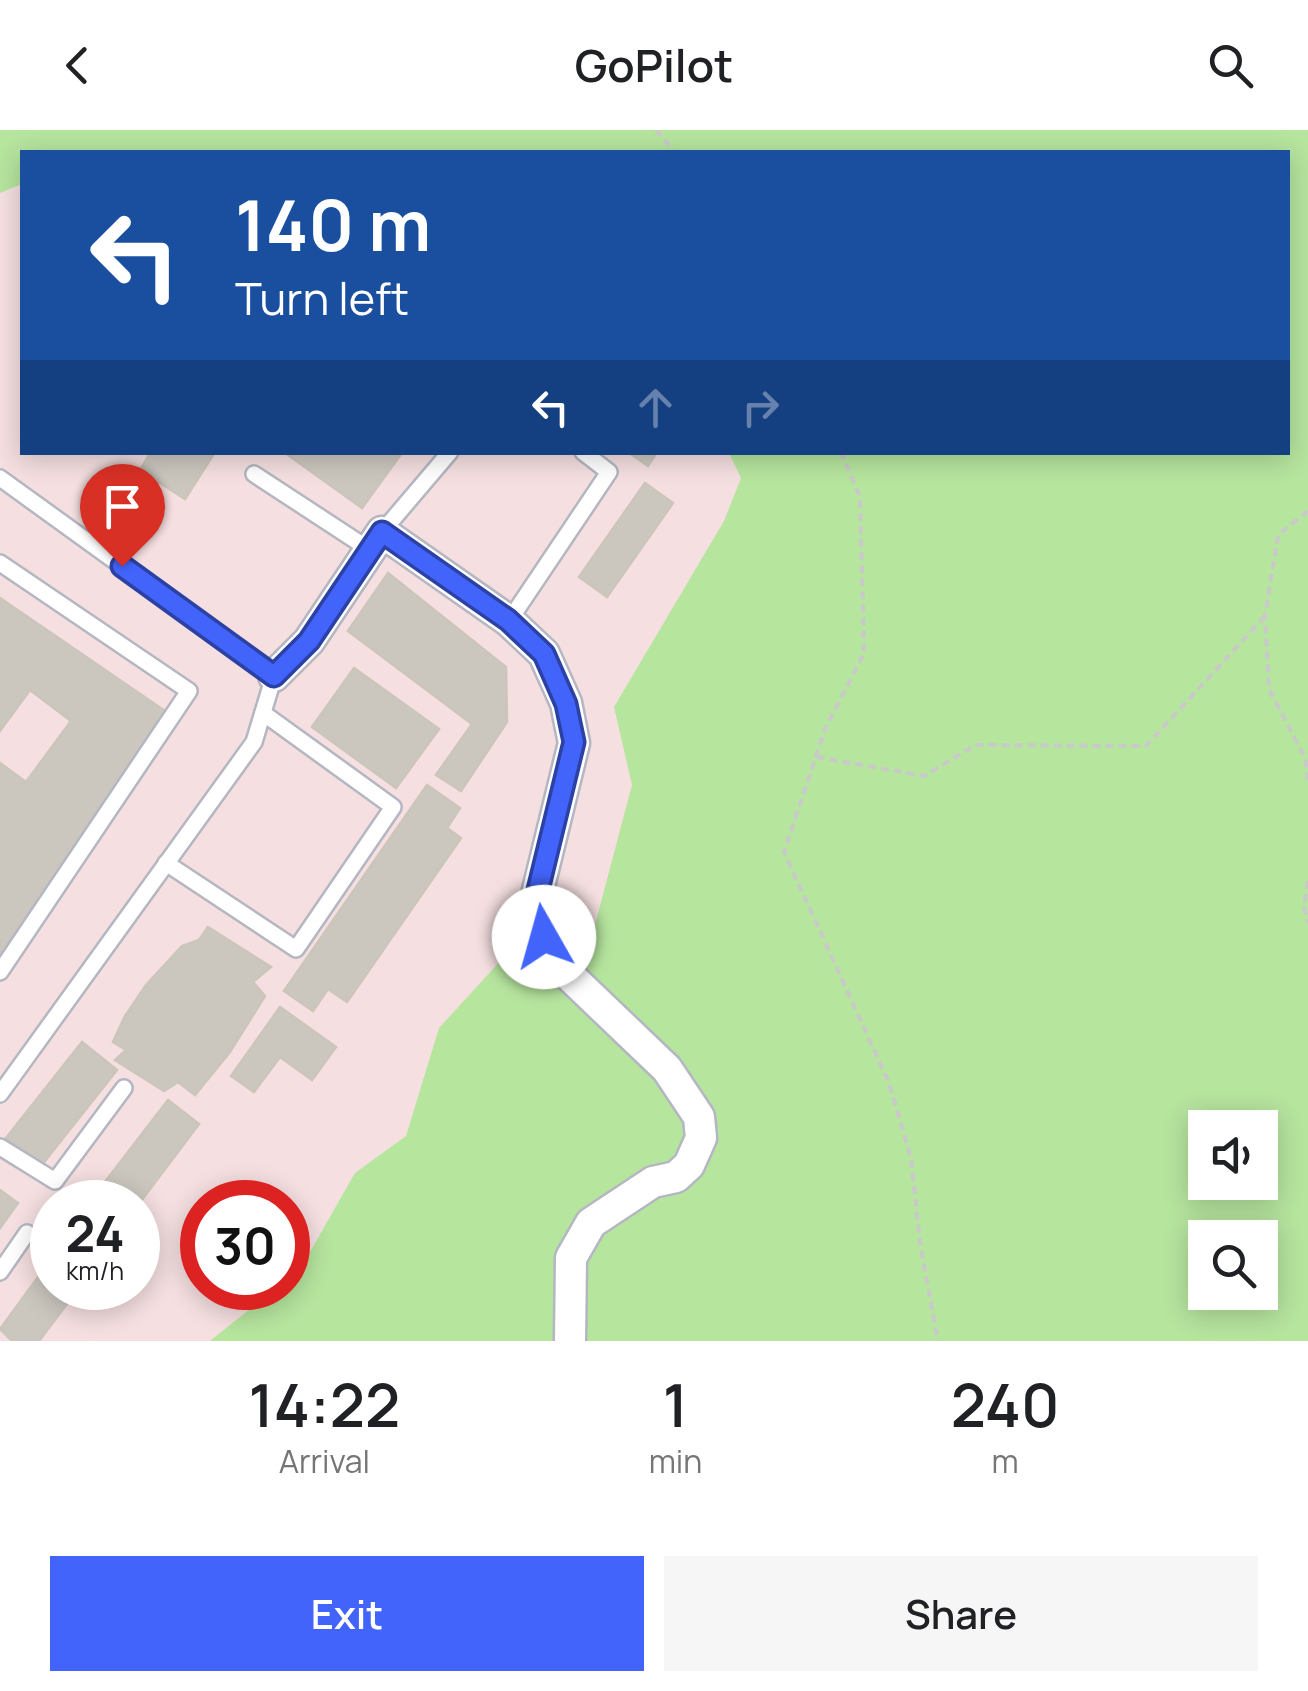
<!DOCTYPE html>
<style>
:root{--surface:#fff;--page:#f6f6f6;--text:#202124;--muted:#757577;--accent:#4264fb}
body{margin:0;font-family:Manrope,sans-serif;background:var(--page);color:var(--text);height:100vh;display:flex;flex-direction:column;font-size:38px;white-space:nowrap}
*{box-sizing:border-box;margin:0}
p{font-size:32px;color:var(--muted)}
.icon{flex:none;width:55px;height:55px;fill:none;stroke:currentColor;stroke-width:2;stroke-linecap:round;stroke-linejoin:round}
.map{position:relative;height:1211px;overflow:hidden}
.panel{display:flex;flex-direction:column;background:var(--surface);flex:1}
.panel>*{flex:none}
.hud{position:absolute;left:20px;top:20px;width:1270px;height:305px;border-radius:0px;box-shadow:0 5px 25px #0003;background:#1a4fa0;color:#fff;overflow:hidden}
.tools{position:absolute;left:1188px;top:980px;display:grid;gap:20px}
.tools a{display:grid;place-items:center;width:90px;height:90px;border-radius:0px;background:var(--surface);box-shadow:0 5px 25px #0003;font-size:50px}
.speed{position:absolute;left:30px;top:1050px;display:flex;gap:20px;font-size:50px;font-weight:700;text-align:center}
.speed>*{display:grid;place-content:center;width:130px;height:130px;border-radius:50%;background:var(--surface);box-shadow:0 5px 25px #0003;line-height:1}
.speed small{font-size:25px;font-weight:400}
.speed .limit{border:15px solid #d22;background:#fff;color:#111}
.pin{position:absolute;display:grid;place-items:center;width:85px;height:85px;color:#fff;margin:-102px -42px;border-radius:50% 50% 50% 0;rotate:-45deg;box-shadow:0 0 10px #0007}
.pin .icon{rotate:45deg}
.me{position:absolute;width:110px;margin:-55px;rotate:353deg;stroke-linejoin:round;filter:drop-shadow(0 0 8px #0008)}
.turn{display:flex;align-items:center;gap:35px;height:210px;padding:0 50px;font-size:45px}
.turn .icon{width:130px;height:130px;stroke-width:2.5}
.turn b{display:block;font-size:70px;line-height:85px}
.lanes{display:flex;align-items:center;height:95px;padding:0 50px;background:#0003;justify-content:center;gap:50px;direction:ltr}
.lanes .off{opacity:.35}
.eta{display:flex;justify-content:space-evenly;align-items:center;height:170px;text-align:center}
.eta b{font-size:60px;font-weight:600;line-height:70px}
.cta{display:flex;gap:20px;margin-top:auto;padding:20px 50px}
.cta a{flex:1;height:115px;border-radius:0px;background:var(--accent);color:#fff;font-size:40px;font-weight:600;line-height:115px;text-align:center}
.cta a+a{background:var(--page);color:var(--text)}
header{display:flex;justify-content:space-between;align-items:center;height:130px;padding:0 50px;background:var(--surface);font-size:45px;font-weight:600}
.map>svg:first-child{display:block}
.medical{fill:#f5dfe0;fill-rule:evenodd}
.green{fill:#b6e59e;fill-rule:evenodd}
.building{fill:#cbc7bf;stroke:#cbc5ba;stroke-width:2.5}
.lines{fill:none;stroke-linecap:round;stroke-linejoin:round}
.service-casing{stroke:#b4b7c1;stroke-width:20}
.minor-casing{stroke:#b4b7c1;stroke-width:35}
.path{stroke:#c9c9c9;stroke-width:4;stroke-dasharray:8 5;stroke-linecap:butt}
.service{stroke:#fff;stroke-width:15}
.minor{stroke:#fff;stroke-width:30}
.route-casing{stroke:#2b41a3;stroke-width:25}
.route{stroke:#4264fb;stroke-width:18}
</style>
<header><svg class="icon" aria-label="back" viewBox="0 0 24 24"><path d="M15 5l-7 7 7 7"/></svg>GoPilot<svg class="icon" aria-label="search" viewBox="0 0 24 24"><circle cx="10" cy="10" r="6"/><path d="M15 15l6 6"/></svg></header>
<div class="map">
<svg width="1308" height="1211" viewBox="0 0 1308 1211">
<rect width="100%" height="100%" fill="#efe9e1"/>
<path class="medical" d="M0,0H545L22,22V322L776,323L819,1211H0ZM52,1072H138V1158H52ZM202,1072H288V1158H202Z"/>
<path class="green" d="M0,0H1308V1211H210L276,1158H288V1148L302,1136L355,1043L406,1006L439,898L504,827L591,810L632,655L614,577L724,391L741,348L729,323L1288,322V22H22V54L0,63ZM1205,998H1260V1052H1205ZM1205,1108H1260V1162H1205Z"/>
<g class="building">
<polygon points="151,322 215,322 185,369 140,340"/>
<polygon points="284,322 398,322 401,324 362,378"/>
<polygon points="628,322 657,322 648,336"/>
<polygon points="645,353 673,373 607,467 579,447"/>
<polygon points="388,443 506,537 507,592 461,661 436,645 472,594 348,501"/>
<polygon points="0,468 168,583 0,828 0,633 26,652 71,591 30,560 0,601"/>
<polygon points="354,538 439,599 396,658 312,597"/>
<polygon points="427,655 460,678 447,698 461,708 347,872 328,859 313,881 284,861"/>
<polygon points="208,797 271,837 253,852 265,866 230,922 195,965 178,952 164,961 115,930 126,920 113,912 125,886 146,855 182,816 199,810"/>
<polygon points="280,877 336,917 312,950 280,927 254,962 231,946"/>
<polygon points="82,912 117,940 41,1036 6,1008"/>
<polygon points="168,970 199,994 138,1075 112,1072 98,1061"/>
<polygon points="0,1060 18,1073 0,1098"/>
<polygon points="52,1128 52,1158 79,1158 39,1211 12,1211 0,1199"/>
</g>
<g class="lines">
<g class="service-casing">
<g id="service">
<polyline points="254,344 370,420"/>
<polyline points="0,348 274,546 254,612 0,964"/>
<polyline points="382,402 450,322"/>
<polyline points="0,433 189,561 0,842"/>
<polyline points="509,491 609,342 583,322"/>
<polyline points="166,733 296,819 393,677 263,583"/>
<polyline points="0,1017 55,1051 124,958"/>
<polyline points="0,1142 27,1103"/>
</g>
</g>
<g class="minor-casing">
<polyline id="minor" points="274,546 309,511 382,402 509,491 544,524 566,573 574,613 538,760 538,785 552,829 667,939 699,987 701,1008 689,1035 676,1047 653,1052 591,1093 571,1128 570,1211"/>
</g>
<g class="path">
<polyline points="656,0 675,22"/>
<polyline points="841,322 860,367 864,523 825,599 784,722 889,953 911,1028 920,1113 938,1211"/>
<polyline points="1308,381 1278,405 1265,486 1269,559 1305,628 1308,650"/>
<polyline points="817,627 924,646 975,615 1146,616 1265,486"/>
<polyline points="1308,751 1304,777 1308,793"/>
</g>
<use href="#service" class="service"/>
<use href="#minor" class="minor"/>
</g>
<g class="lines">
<g class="route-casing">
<polyline id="route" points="122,436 274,546 309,511 382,402 508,490 544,524 566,574 574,612 538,760 538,786 544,807"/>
</g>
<use href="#route" class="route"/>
</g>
</svg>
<div class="tools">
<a><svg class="icon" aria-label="sound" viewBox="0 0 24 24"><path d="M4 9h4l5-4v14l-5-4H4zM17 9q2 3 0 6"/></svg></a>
<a><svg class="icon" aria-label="search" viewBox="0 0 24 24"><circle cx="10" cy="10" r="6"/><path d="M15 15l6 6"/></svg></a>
</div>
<div class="speed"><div>24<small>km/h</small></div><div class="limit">30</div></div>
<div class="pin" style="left:122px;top:436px;background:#d93025"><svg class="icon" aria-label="arrive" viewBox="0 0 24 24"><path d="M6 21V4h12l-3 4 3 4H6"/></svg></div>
<svg class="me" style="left:544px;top:807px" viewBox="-20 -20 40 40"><circle r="19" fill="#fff"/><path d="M0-13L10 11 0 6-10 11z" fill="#4264fb"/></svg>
<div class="hud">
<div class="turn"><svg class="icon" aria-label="left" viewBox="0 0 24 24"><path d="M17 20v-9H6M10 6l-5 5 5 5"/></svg><div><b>140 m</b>Turn left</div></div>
<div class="lanes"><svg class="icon" aria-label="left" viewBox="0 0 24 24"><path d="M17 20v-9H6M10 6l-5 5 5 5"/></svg><svg class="icon off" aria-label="ahead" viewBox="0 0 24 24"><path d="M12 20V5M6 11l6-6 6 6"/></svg><svg class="icon off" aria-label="right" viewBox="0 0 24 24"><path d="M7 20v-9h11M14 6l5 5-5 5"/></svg></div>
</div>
</div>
<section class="panel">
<div class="eta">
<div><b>14:22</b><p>Arrival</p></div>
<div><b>1</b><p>min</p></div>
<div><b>240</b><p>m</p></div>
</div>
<div class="cta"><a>Exit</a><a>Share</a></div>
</section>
